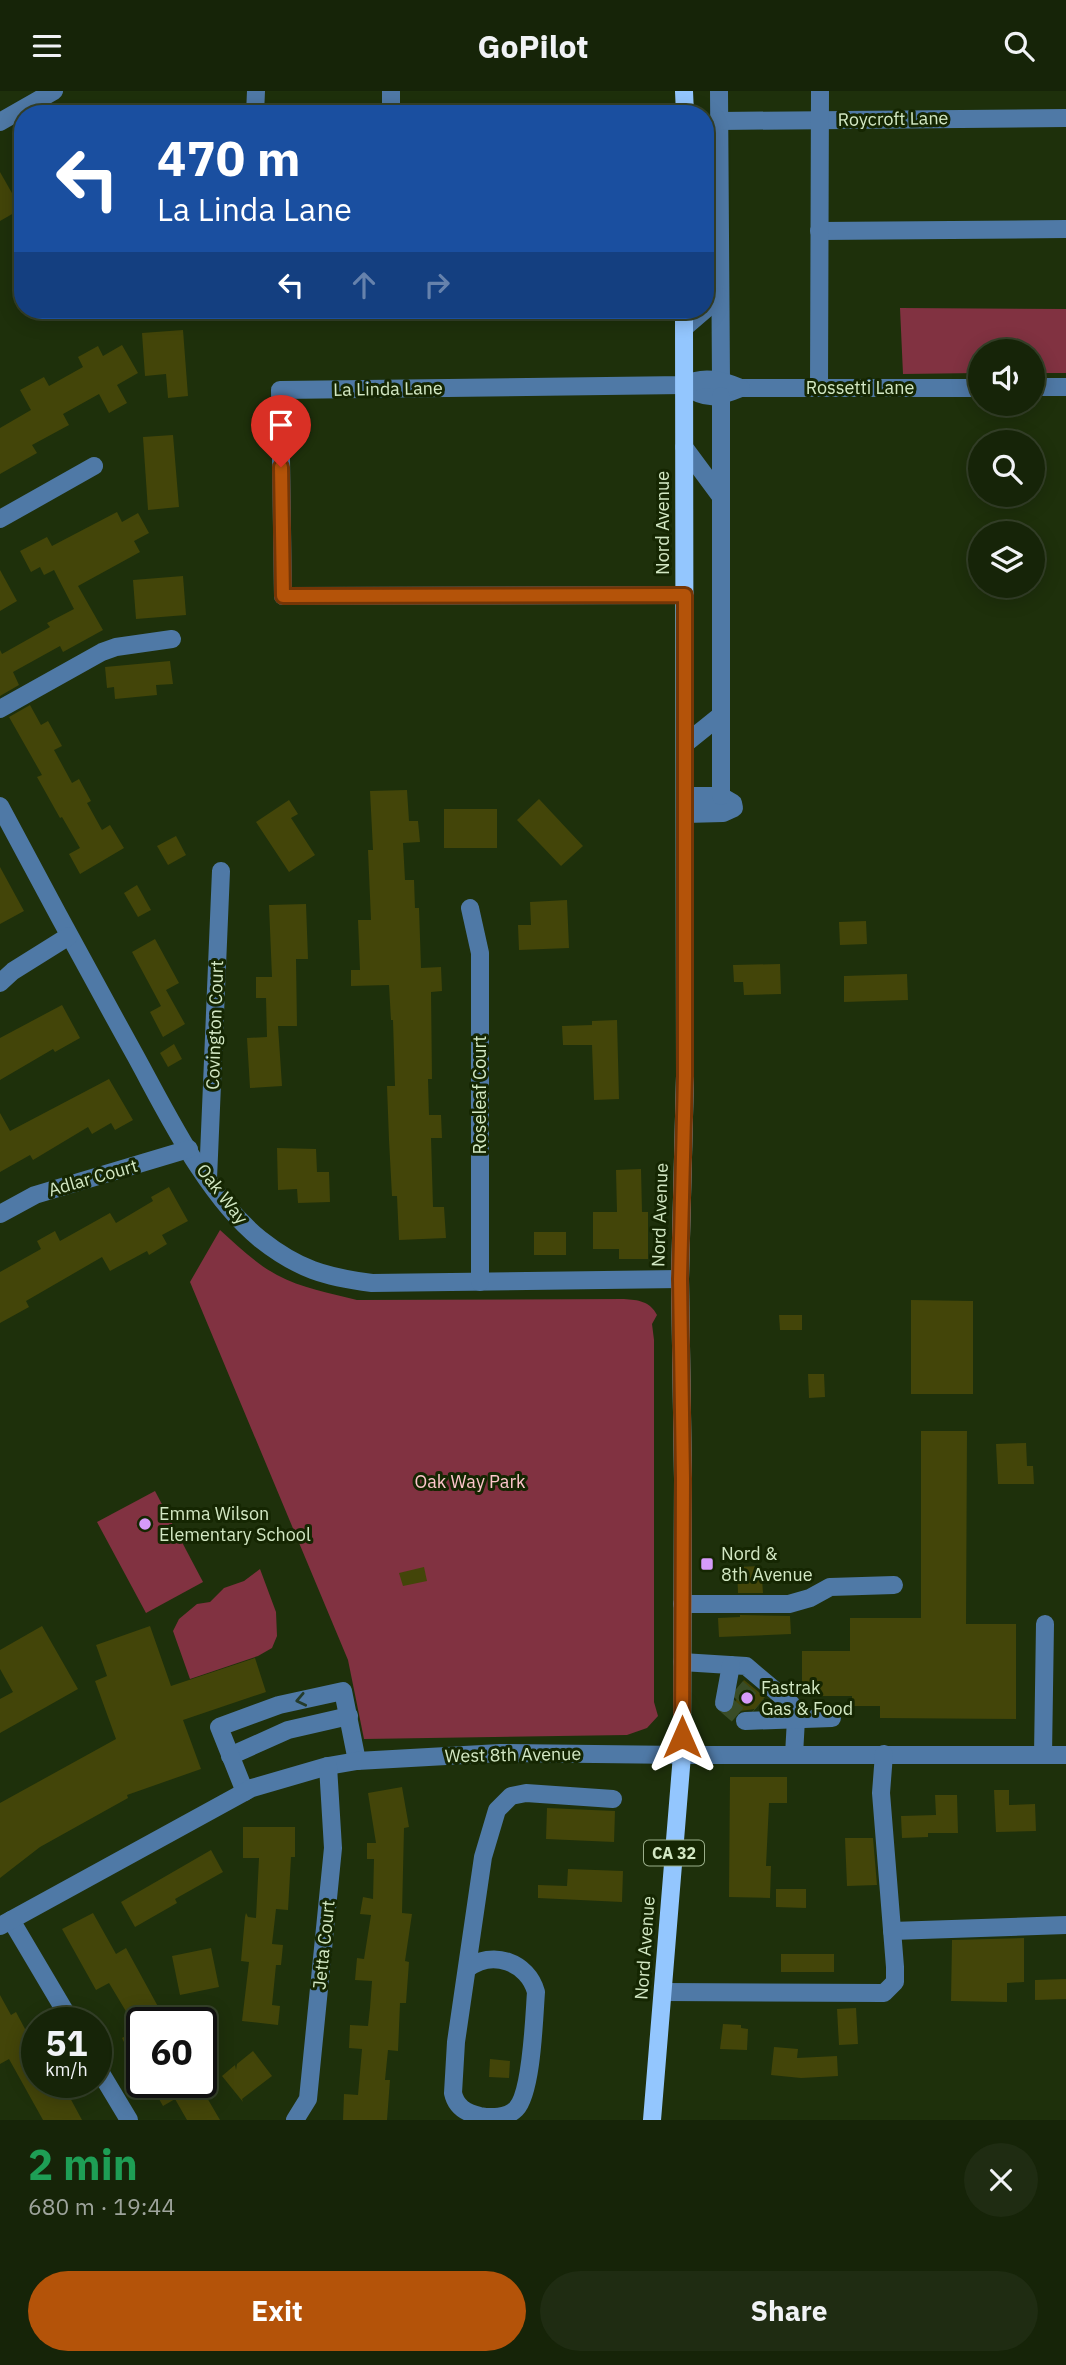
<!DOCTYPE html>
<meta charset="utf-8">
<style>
:root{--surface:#162408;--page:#1f2c12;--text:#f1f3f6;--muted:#9ea49c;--line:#354129;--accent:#b45309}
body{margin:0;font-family:"IBM Plex Sans",sans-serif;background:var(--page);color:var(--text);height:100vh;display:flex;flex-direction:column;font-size:26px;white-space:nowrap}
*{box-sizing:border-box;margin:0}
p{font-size:23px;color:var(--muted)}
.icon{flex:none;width:38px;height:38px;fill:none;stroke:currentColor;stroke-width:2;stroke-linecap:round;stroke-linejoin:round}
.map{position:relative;height:2029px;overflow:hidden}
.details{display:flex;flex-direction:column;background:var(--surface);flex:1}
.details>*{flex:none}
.banner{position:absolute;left:14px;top:14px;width:700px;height:214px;border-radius:28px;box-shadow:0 4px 18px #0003,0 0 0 2px var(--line);background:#1a4fa0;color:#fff;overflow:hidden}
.tools{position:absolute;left:968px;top:248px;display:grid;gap:14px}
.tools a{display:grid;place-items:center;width:77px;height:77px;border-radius:50%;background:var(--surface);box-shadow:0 4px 18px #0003,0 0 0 2px var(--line);font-size:35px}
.speed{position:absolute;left:21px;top:1916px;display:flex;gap:14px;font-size:35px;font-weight:700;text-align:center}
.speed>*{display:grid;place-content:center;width:91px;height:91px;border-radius:50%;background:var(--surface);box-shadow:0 4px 18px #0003,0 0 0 2px var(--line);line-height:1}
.speed small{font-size:18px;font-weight:400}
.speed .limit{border:4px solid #111;border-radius:10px;background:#fff;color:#111}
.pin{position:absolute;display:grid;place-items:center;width:60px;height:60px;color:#fff;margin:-72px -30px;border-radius:50% 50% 50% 0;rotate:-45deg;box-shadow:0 0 7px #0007}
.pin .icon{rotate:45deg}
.me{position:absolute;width:77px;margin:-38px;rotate:0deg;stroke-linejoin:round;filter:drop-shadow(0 0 5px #0008)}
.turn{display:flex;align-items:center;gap:24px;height:147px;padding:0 28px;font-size:32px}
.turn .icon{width:91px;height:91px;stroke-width:2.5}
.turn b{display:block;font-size:49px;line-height:60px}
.lanes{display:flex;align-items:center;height:66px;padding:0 28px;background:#0003;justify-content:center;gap:35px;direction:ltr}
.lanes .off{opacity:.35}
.round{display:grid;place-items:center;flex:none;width:74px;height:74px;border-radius:37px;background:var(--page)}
.head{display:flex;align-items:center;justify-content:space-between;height:119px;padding:0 28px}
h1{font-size:42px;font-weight:700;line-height:52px;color:#1e9e55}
.action{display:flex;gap:14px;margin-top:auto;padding:14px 28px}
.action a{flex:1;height:80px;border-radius:42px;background:var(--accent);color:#fff;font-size:28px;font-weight:700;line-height:80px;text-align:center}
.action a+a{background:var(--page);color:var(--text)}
header{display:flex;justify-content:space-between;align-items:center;height:91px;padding:0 28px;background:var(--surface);font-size:32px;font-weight:700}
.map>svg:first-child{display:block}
.green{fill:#813241}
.building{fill:#434509}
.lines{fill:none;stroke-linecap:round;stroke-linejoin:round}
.minor-tunnel{stroke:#394c27;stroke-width:18;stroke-dasharray:18 9;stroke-linecap:butt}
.minor{stroke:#4f79a6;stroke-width:18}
.major{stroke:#93c6fe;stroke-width:18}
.oneway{stroke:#243b2b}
.route-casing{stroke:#753606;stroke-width:18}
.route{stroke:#b45309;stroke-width:12}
.poi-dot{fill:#d69bfa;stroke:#152602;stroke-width:2.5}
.labels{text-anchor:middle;stroke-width:6;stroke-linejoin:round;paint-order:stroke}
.shield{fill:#152602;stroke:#9aae8a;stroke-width:2}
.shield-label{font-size:16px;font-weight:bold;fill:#d3e8c4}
.street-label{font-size:18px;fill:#d3e8c4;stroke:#152602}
.park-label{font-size:18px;fill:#fec6cc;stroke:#152602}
.poi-label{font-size:18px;fill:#d3e8c4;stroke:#152602;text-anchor:start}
</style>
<header><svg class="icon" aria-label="menu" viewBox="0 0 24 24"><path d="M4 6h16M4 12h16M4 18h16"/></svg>GoPilot<svg class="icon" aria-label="search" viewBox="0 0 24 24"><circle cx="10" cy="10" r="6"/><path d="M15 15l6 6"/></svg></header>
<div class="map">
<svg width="1066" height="2029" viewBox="0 0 1066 2029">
<rect width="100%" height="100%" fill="#1e300b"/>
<g class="green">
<polygon points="900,217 1066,218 1066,282 1033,282 1032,261 980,261 980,282 903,283"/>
<path d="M220,1139C238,1155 255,1172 277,1184C301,1197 330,1202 357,1209L624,1208C638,1209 650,1210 657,1224L652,1233L654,1249V1611L658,1625L647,1637L627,1644L364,1648L348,1569L190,1191Z"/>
<polygon points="155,1400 203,1491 146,1522 97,1431"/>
<polygon points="260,1478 276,1521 277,1545 272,1557 258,1565 190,1588 173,1540 179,1528 197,1513 210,1511 224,1497 244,1490"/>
</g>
<g class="building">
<polygon points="0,81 21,118 0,130"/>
<polygon points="183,239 188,305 168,307 166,283 145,285 142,242"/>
<polygon points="122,254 138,282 117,294 127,312 109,322 99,303 63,323 69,334 32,354 37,362 0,383 0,337 31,319 20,299 44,286 49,295 83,276 78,266 98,255 103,265"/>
<polygon points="173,344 179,416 148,419 143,346"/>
<polygon points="117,421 122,431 138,422 149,442 134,450 140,461 78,495 103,539 63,561 60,555 13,581 19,594 0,605 0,559 2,563 50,536 47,532 74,518 54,479 44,484 40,476 31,481 20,460 47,446 52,455"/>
<polygon points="0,479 17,510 0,520"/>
<polygon points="183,485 186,524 136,528 133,489"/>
<polygon points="170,570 173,593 156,594 157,604 115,608 114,596 107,597 105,576"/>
<polygon points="30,614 41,634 48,630 62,655 54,659 72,692 79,688 91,710 87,712 102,739 110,734 124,757 80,783 69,763 80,757 62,726 60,727 37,686 42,684 9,626"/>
<polygon points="407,699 409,730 418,730 420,751 403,752 405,789 414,789 415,817 419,817 421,877 441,876 442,900 431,901 432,988 428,988 429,1024 441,1024 442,1047 431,1047 433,1116 444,1116 446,1147 399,1149 397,1105 392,1105 389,1049 387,995 395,995 393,929 391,929 389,894 351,895 351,879 360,879 358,829 371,829 368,759 373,759 370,700"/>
<polygon points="539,708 583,755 561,775 517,729"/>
<polygon points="289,709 298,723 291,727 315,764 289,781 256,731"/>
<rect x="444" y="718" width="53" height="39"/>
<polygon points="176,745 186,764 168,774 157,755"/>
<polygon points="0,776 24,820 0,833"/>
<polygon points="137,794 151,819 138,826 124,802"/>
<polygon points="567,809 569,857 519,859 518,834 531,834 530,811"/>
<polygon points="306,813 308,868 296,868 297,935 278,935 282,995 250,997 247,947 267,946 266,907 256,907 256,886 272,886 269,814"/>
<polygon points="866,830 867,853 840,854 839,831"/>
<polygon points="155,848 179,892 166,899 185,933 163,946 150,921 161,915 132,861"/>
<polygon points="780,873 781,903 744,904 743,891 734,891 733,874"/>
<polygon points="907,883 908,909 844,911 844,885"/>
<polygon points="62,914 80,947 55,961 53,958 0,989 0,947"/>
<polygon points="617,929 619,1008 594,1009 592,954 563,954 562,935 592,934 592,930"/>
<polygon points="174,953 182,968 168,976 160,962"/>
<polygon points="109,988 133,1029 115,1039 111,1032 92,1043 88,1036 33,1069 30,1064 0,1081 0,1022 10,1040"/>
<polygon points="277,1057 316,1058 317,1081 329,1081 330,1111 298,1112 297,1098 278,1099"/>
<polygon points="641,1078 642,1121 648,1121 648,1168 619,1168 619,1158 593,1158 593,1121 617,1121 616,1079"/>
<polygon points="169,1096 188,1130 162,1144 167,1153 149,1164 147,1160 110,1180 102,1166 26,1210 29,1216 0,1232 0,1181 41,1158 37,1150 55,1140 60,1150 110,1122 116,1132 153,1110 151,1106"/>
<rect x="534" y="1141" width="32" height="23"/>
<polygon points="911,1209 973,1210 973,1303 911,1303"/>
<polygon points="779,1224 802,1224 802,1239 780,1239"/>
<polygon points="808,1283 824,1283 825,1306 809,1307"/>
<polygon points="921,1340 967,1340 966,1533 1016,1533 1016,1628 880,1627 880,1615 852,1615 852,1605 802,1605 802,1560 850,1560 850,1527 921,1527"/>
<polygon points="1026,1352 1027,1375 1033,1375 1034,1393 998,1393 996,1353"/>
<polygon points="761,1475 763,1502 738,1502 737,1476"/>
<polygon points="424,1476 427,1490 403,1495 399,1482"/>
<polygon points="740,1524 790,1525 791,1543 719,1546 718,1527 740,1526"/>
<polygon points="42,1535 78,1598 0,1642 0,1608 13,1601 0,1578 0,1559"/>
<polygon points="150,1535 171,1595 255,1567 266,1601 183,1629 201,1678 127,1704 128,1707 40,1756 0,1787 0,1712 116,1648 95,1590 107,1585 96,1554"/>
<polygon points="744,1589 765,1606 755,1618 740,1620 735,1625 730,1621 735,1615 739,1595"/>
<polygon points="730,1686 787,1686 787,1712 769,1712 766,1775 771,1775 770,1807 729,1806"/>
<polygon points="402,1696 409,1736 404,1737 402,1822 412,1823 405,1870 409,1871 406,1912 400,1912 398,1960 388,1959 385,1989 390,1989 387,2029 343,2029 344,2003 358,2004 362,1958 349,1957 350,1934 368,1935 370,1917 372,1890 355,1889 357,1867 364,1868 371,1824 360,1823 363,1806 373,1808 374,1768 367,1768 367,1752 376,1752 368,1702"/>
<polygon points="994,1699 1009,1699 1009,1714 1035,1713 1036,1740 996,1741"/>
<polygon points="935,1704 957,1704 958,1742 928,1742 928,1746 902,1747 901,1725 936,1724"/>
<polygon points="547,1717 615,1720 614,1751 546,1748"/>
<polygon points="243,1736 295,1736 295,1766 291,1766 288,1819 276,1818 272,1853 283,1854 281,1874 276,1874 272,1914 280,1915 278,1934 242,1930 249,1871 241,1870 245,1826 246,1822 248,1826 256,1827 259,1767 243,1767"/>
<polygon points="845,1747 873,1747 877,1794 847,1795"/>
<polygon points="211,1759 223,1781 175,1808 177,1812 135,1836 121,1811"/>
<polygon points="568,1778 623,1780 622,1811 538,1807 538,1794 567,1795"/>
<polygon points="776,1798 806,1798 806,1817 776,1816"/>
<polygon points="93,1822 116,1863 126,1857 167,1932 133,1932 109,1892 96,1899 62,1838"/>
<polygon points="1024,1847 1024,1891 1007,1892 1007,1911 951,1910 952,1849"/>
<polygon points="211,1857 219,1896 180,1904 172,1865"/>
<rect x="781" y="1863" width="53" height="18"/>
<polygon points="1066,1888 1066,1908 1035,1909 1035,1889"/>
<polygon points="0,1904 11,1924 16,1921 25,1938 31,1935 37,1946 37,1992 62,1992 82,2029 43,2029 9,1968 0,1973"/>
<polygon points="856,1917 858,1953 839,1954 837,1918"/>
<polygon points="723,1933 741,1934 741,1937 748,1938 747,1959 720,1958"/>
<polygon points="142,1936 142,1962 132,1967 122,1947"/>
<polygon points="774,1956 798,1958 797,1967 837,1965 838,1985 801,1987 771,1984"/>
<polygon points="253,1960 272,1985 242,2008 243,2011 222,1985 235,1974 236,1979 237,1973"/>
<polygon points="490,1968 510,1970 509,1987 489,1986"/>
<polygon points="150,1992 191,1992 200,2009 206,2005 220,2029 187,2029 175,2008 163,2015"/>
</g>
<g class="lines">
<g class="minor-tunnel">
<polyline points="737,1597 758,1615"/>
<polyline points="724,1612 745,1630"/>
</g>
<g class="minor">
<polyline points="391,0 391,23"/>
<polyline points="719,0 721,289"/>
<polyline points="255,23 256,0"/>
<polyline points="719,30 1066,27"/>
<polyline points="0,31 54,0"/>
<polyline points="819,140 1066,138"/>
<polyline points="684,237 720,206"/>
<path d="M684,294C706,310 717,307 741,297H980"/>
<polyline points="1032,296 1066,296"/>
<polyline points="819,297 820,0"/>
<polyline points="684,356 721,406"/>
<polyline points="0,428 94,375"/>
<path d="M685,504L283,505L280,299L684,294C704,284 721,289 741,297"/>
<polyline points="0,618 102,561 116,556 172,548"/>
<polyline points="685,653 721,624"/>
<polyline points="685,705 721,705 733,712 734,717 723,722 685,723"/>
<polyline points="721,705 721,305"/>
<path d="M0,715C44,798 89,881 135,964C168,1024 206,1104 260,1148C298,1178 325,1186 372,1192L680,1188"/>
<polyline points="470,817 480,862 480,1191"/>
<polyline points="0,892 13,880 69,845"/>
<polyline points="208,1088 221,780"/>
<polyline points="0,1123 35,1104 189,1058"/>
<polyline points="682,1513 789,1513 810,1507 830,1496 894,1494"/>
<polyline points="682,1571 746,1575 791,1613 796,1628 794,1664"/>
<polyline points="724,1612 731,1574"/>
<polyline points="745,1630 832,1627"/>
<polyline points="1043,1664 1045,1533"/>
<polyline points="230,1665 288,1639 349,1625"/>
<polyline points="245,1701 219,1636 279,1614 343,1600 357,1670"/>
<polyline points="11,1829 72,1932"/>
<polyline points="0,1835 252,1697 328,1675 357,1670 500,1662 682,1664 1066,1664"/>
<polyline points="892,1840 1066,1834"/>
<path d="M467,1878C492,1858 528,1871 536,1901C534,1927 532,2002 516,2018C507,2027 491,2027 480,2025C466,2022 456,2016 453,2002L456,1951L483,1766L497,1719L511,1705L526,1702L613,1708"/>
<polyline points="663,1901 884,1902 895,1891 895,1876 881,1702 884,1663"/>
<polyline points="96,1974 129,2029"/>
<polyline points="295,2029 308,2008 333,1757 328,1675"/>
</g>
<g class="major">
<polyline points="684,0 685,23"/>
<polyline points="652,2029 682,1664 683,1388 680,1188 685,985 684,219"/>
</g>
</g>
<defs><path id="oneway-chevron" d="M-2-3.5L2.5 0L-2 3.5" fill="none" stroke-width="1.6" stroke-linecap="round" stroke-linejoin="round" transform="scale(1.75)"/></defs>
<use class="oneway" href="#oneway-chevron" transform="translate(301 1609) rotate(168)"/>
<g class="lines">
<g class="route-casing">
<polyline id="route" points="281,376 283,505 685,504 685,985 680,1188 683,1388 682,1646"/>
</g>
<use href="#route" class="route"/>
</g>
<g class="poi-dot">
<circle cx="145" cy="1433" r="7"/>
<rect x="700" y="1466" width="14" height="14" rx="3.5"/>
<circle cx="747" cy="1607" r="7"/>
</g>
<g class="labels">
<rect class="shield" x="644" y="1749.5" width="60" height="25" rx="5"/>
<g class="shield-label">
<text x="674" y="1768">CA 32</text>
</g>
<g class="street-label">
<text transform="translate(893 28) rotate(-1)" y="6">Roycroft Lane</text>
<text x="860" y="303">Rossetti Lane</text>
<text transform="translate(388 298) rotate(-1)" y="6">La Linda Lane</text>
<text transform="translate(663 432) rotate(-90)" y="6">Nord Avenue</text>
<text transform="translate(215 934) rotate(-88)" y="6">Covington Court</text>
<text transform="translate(480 1004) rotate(-90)" y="6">Roseleaf Court</text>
<text transform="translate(93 1087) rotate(-16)" y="6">Adlar Court</text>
<text transform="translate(222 1103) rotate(52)" y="6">Oak Way</text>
<text transform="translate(660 1124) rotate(-88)" y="6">Nord Avenue</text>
<text transform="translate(513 1664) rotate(-1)" y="6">West 8th Avenue</text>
<text transform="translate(324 1854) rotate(-84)" y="6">Jetta Court</text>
<text transform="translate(645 1857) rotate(-86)" y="6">Nord Avenue</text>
</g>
<g class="park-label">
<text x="470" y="1397">Oak Way Park</text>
</g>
<g class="poi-label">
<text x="159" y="1429">Emma Wilson<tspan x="159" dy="21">Elementary School</tspan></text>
<text x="721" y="1469">Nord &amp;<tspan x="721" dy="21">8th Avenue</tspan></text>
<text x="761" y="1603">Fastrak<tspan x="761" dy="21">Gas &amp; Food</tspan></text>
</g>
</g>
</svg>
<div class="tools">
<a><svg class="icon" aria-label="sound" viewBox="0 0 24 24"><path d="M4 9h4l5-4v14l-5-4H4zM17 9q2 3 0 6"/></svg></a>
<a><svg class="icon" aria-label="search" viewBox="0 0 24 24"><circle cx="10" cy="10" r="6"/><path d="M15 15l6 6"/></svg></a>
<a><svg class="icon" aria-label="layers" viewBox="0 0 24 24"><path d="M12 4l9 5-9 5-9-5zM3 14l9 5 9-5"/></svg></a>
</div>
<div class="speed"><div>51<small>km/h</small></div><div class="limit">60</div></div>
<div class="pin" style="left:281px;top:376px;background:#d93025"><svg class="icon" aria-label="arrive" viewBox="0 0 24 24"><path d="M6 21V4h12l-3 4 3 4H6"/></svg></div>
<svg class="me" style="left:682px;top:1646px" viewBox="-20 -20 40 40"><path d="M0-17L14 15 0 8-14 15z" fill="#b45309" stroke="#fff" stroke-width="4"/></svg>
<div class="banner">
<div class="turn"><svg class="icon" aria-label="left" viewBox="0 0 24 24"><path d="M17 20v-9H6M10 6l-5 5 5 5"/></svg><div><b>470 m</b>La Linda Lane</div></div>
<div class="lanes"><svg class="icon" aria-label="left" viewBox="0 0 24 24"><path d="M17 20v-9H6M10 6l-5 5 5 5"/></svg><svg class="icon off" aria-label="ahead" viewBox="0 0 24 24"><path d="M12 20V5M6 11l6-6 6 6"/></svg><svg class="icon off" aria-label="right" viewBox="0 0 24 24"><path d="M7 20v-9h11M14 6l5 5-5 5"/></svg></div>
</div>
</div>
<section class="details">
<div class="head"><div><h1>2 min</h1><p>680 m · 19:44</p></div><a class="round"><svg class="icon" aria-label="close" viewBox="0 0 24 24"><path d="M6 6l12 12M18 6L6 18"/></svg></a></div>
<div class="action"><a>Exit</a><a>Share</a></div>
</section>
